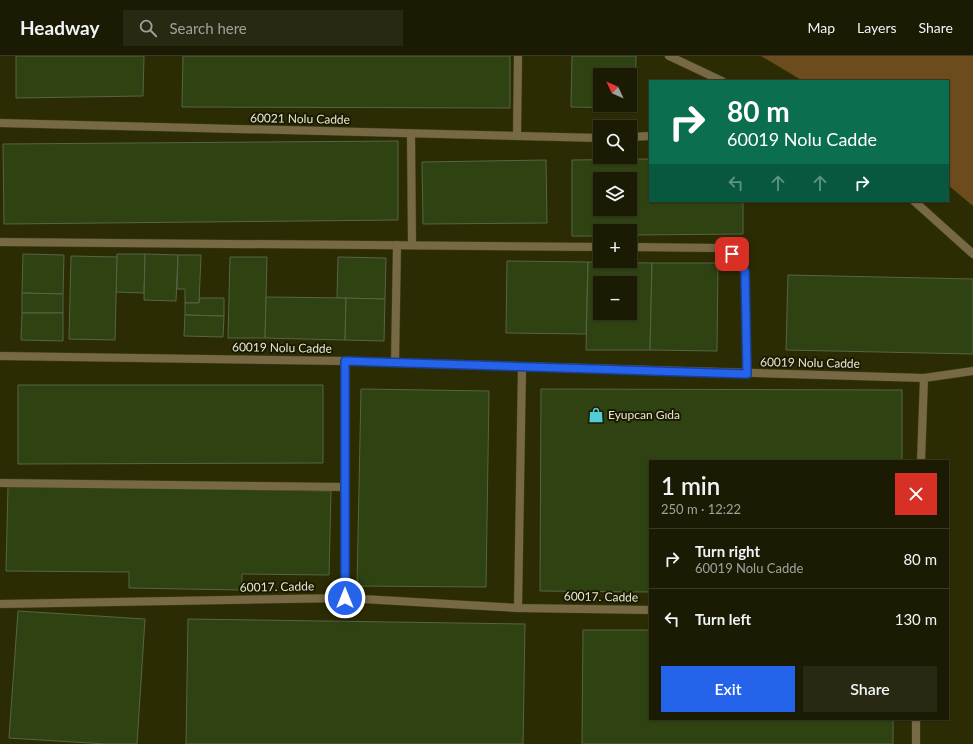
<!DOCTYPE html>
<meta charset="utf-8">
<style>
:root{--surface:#1b1b04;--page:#282813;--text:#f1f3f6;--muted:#a0a19a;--line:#393926;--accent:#2563eb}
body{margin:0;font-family:Lato,sans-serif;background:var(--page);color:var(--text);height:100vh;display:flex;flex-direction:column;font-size:15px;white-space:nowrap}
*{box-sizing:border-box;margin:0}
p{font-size:13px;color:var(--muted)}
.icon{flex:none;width:22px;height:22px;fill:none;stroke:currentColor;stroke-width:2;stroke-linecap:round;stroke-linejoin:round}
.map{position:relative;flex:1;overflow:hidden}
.sheet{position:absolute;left:649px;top:404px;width:300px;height:260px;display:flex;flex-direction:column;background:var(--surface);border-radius:0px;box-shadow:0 1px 3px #0004,0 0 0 1px var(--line)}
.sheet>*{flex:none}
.guide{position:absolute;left:649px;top:24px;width:300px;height:122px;border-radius:0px;box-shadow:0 1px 3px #0004,0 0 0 1px var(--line);background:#0b6e4f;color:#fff;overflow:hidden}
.needle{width:26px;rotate:314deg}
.controls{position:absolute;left:593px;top:12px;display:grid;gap:8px}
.controls a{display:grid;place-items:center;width:44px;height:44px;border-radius:0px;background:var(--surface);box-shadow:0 1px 3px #0004,0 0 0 1px var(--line);font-size:20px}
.pin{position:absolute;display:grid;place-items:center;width:34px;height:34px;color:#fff;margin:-17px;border-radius:8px;box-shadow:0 2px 6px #0006}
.me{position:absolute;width:44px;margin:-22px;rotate:0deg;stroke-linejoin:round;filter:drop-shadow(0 0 3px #0008)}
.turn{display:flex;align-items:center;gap:14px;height:84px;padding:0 12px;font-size:18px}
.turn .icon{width:52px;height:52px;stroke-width:2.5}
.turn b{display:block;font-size:28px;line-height:34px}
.lanes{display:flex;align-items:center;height:38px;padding:0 12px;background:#0003;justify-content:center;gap:20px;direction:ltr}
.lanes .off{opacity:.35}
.round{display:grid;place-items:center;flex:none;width:42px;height:42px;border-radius:0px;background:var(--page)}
.headline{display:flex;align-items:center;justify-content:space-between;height:68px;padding:0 12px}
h1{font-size:24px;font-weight:600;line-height:30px}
.primary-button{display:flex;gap:8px;margin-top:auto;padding:8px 12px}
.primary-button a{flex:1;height:46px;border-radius:0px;background:var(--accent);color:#fff;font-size:16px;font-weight:600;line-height:46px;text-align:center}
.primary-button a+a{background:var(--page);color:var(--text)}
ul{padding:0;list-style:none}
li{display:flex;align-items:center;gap:12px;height:60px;padding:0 12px;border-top:1px solid var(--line)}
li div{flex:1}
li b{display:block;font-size:15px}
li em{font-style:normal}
header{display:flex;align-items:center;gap:24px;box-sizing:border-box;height:56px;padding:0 20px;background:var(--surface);border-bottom:1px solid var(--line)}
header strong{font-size:19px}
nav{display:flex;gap:22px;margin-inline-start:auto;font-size:14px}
.search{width:280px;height:36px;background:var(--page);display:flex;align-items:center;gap:10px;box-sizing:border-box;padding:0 14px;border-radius:0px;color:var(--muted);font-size:15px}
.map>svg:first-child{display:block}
.built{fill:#2c2c04;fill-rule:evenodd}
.forest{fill:#6c4b1d}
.building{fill:#2f4212;stroke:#576447;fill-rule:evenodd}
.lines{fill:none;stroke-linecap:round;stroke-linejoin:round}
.lane-casing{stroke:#3f3f22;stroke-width:9}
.street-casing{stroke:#3f3f22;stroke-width:9}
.lane{stroke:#766943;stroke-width:8}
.street{stroke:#766943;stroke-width:8}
.route-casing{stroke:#184099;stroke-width:10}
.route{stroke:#2563eb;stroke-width:7}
.labels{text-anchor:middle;stroke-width:4;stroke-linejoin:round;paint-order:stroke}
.street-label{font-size:12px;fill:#e6e7d5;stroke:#1b1b00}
.poi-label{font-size:12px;fill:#e6e7d5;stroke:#1b1b00;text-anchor:start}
</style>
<header>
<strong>Headway</strong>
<div class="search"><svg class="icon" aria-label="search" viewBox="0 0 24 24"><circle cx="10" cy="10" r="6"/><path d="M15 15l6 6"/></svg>Search here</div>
<nav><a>Map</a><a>Layers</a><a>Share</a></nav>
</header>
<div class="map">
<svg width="973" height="688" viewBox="0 0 973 688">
<rect width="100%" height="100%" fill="#242405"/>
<path class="built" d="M0,0H973V688H0ZM600,19H630V49H600ZM650,25H948V145H650ZM600,71H630V101H600ZM600,123H630V153H600ZM600,175H630V205H600ZM600,227H630V257H600ZM650,405H948V663H650Z"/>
<polygon class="forest" points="761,0 973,0 973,150 948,129 948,25 803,25"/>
<g class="building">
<polygon points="16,0 144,0 143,40 16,42"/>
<polygon points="183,0 510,0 510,52 182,51"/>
<path d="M572,0H636L635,52L571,51ZM600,19H630V49H600Z"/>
<polygon points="398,85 398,164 4,168 3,88"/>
<path d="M650,103V145H743V178L630,179V175H600V180H572V104ZM600,123H630V153H600Z"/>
<polygon points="546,104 547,167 423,168 422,106"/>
<polygon points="23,198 64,199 63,238 22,237"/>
<polygon points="117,198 145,198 144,237 116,236"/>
<polygon points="145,198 178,199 176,245 144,244"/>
<polygon points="178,199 201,199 199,247 185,247 185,233 177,233"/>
<polygon points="71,200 117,201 115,284 69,283"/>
<polygon points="230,201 267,201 265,282 228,282"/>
<polygon points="338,201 386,202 385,243 337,242"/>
<polygon points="507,205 588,206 586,278 506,277"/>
<path d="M588,206L652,207L650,294H586ZM600,227H630V257H600Z"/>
<polygon points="652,207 718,207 717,295 650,294"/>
<polygon points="788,219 973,223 973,298 786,294"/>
<polygon points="22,237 63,238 63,257 22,257"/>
<polygon points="266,241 346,242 345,284 265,282"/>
<polygon points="200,242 224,242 224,260 185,259 185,247 199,247"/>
<polygon points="346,242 385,243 384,285 345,284"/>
<polygon points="22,257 63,257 63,285 21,284"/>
<polygon points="185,259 224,260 223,281 184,280"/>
<polygon points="18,329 323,329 323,407 18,408"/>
<polygon points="361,333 489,335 486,531 357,530"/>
<polygon points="541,333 902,334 902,405 650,405 650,536 540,535"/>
<polygon points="8,430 331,435 329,519 242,518 242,534 129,532 129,516 6,515"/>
<polygon points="18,555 145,563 137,688 106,688 9,682"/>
<polygon points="188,563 525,568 523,688 186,688"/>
<polygon points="583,574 650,574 650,663 893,663 893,688 582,688"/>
</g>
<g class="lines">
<g class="lane-casing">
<g id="lane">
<polyline points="411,78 412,189"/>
<polyline points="517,80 518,0"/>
<polyline points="0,186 600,191"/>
<path d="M630,191L718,192C731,196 739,204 745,216L747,318"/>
<polyline points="395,307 397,189"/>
</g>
</g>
<g class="street-casing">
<g id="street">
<polyline points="669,0 722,25"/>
<polyline points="0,67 600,82"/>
<polyline points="630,81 650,80"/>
<polyline points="914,145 973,198"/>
<polyline points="0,300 345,305 924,322 973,315"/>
<polyline points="921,405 924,322"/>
<polyline points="0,427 345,431"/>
<polyline points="345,542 345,305"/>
<polyline points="0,548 345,542 518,552 650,554"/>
<polyline points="518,552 522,311"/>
<polyline points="916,663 916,688"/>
</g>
</g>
<use href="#lane" class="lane"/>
<use href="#street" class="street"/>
</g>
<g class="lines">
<g class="route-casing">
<polyline id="route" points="345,542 345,305 747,318 745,216 742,209 732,198"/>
</g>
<use href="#route" class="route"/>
</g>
<defs>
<g id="shop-bare" transform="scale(1.2)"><path d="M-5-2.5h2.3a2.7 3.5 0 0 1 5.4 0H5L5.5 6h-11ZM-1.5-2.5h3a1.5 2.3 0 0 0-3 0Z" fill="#52ccd6" stroke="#1b1b00" stroke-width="2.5" paint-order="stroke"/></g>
</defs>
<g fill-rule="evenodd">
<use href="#shop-bare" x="596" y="359"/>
</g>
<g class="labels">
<g class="street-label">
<text transform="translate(300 63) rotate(1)" y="4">60021 Nolu Cadde</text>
<text transform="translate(282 292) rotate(1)" y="4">60019 Nolu Cadde</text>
<text transform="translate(810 307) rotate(1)" y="4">60019 Nolu Cadde</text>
<text transform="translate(277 531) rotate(-1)" y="4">60017. Cadde</text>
<text transform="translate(601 541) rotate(1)" y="4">60017. Cadde</text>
</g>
<g class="poi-label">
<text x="608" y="363">Eyupcan Gıda</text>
</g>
</g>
</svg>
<div class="controls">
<a><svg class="needle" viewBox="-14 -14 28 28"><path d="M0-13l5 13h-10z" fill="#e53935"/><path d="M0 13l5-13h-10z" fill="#a0a19a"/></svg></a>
<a><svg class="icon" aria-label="search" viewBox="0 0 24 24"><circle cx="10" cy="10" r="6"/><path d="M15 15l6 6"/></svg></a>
<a><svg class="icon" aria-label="layers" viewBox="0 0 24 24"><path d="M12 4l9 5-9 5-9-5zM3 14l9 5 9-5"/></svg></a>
<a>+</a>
<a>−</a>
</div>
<div class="pin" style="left:732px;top:198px;background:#d93025"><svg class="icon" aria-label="arrive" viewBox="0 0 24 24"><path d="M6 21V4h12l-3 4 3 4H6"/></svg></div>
<svg class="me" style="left:345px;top:542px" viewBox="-20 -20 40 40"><circle r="17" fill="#2563eb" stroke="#fff" stroke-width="3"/><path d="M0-11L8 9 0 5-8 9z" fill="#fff"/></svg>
<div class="guide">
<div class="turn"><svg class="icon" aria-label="right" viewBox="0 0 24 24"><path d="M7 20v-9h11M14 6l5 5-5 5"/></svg><div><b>80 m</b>60019 Nolu Cadde</div></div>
<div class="lanes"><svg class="icon off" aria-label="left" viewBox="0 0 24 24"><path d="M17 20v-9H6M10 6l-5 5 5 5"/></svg><svg class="icon off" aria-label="ahead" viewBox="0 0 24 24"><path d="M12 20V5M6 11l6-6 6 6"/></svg><svg class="icon off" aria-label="ahead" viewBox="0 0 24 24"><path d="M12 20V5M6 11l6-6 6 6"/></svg><svg class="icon" aria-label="right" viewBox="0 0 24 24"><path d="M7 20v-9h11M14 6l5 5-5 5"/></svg></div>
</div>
<section class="sheet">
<div class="headline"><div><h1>1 min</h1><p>250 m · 12:22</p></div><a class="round" style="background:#d93025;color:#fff"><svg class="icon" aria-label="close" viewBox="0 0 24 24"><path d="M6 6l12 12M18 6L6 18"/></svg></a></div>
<ul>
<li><svg class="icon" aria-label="right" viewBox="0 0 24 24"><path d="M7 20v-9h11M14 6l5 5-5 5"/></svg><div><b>Turn right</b><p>60019 Nolu Cadde</p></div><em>80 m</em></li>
<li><svg class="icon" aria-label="left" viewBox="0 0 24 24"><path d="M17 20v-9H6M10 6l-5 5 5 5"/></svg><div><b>Turn left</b></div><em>130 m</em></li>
</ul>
<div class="primary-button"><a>Exit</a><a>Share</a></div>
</section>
</div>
